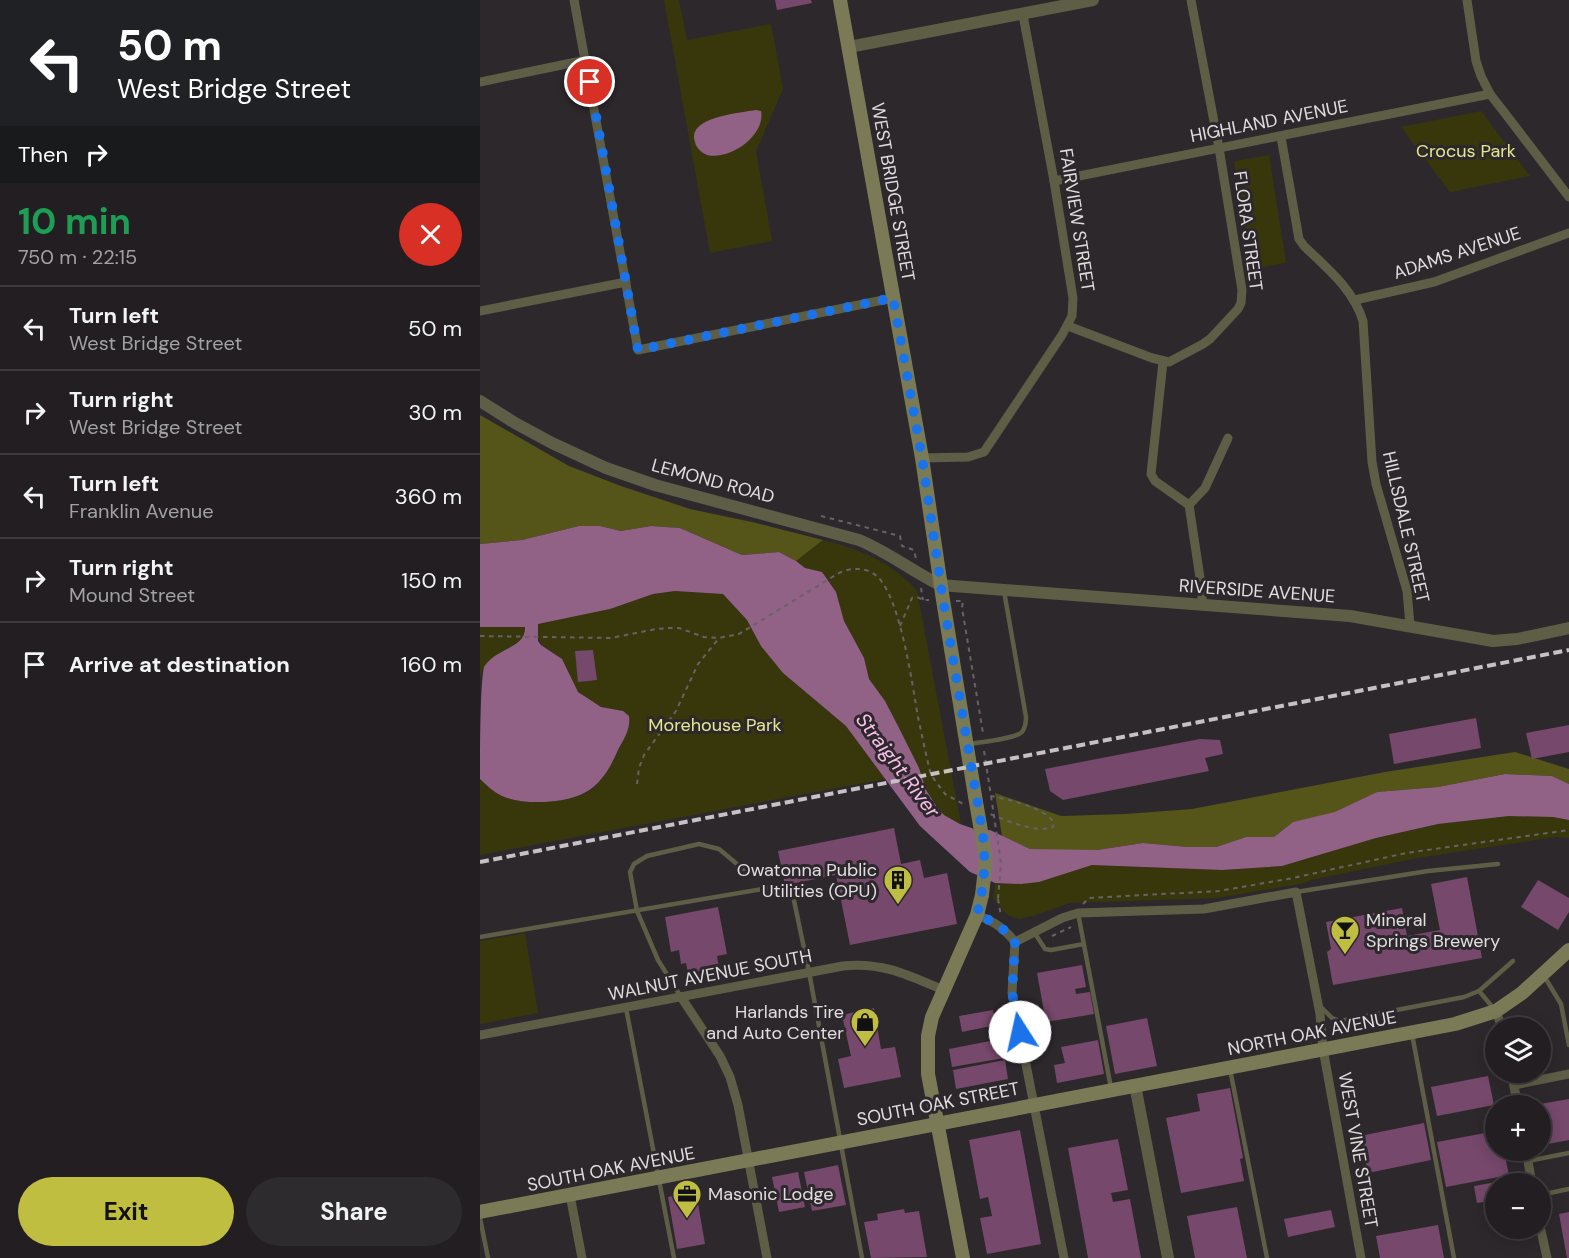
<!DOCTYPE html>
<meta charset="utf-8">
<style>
:root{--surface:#221e21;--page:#2e2b2e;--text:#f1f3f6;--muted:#a2a2a5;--line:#3f3c3f;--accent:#bfbe41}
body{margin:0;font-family:"DM Sans",sans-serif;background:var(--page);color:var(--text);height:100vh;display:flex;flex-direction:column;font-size:22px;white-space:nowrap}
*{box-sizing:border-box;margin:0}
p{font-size:20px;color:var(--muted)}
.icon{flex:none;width:33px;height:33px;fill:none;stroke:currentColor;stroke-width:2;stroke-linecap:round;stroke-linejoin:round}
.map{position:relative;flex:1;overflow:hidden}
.sheet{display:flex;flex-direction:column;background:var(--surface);width:480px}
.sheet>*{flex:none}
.guide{background:#202124;color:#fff;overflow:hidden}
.fabs{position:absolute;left:1005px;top:1017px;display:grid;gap:12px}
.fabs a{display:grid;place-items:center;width:66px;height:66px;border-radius:50%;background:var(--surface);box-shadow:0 3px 15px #0003,0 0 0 2px var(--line);font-size:30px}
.pin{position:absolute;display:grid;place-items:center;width:51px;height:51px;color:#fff;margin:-26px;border:3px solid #fff;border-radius:50%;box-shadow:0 2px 6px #0007}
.me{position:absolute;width:66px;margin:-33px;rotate:350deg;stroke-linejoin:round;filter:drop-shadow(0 0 4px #0008)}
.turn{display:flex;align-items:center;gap:21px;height:126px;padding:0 18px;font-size:27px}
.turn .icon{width:78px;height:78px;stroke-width:2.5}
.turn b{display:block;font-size:42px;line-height:51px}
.then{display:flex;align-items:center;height:57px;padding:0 18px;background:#0003;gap:12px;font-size:22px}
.round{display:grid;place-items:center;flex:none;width:63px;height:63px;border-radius:32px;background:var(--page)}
.overview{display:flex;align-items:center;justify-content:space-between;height:102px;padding:0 18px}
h1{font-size:36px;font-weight:700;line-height:45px;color:#1e9e55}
.action{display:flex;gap:12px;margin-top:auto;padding:12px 18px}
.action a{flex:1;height:69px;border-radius:36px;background:var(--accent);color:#111;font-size:24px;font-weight:700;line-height:69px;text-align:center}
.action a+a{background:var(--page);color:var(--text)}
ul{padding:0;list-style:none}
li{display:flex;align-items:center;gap:18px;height:84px;padding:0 18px;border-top:2px solid var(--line)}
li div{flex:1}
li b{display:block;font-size:22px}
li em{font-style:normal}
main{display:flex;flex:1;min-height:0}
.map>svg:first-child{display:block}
.green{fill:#38370c}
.forest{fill:#555419}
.water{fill:#926286}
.building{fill:#76486b}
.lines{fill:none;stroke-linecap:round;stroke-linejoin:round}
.path{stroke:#676266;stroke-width:2;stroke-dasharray:4.5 4.5;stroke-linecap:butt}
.service{stroke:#5e5e47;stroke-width:4.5}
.minor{stroke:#5e5e47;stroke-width:9}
.tertiary{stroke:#5e5e47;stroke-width:12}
.secondary{stroke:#7a7b56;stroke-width:14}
.rail{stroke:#c5c1c4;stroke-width:4;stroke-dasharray:9 4.5;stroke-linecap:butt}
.path-bridge{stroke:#676266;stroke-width:2;stroke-dasharray:4.5 4.5;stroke-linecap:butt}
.secondary-bridge{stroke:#7a7b56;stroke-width:14}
.route{stroke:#1a73e8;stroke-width:10;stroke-dasharray:0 18}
.labels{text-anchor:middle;stroke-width:6;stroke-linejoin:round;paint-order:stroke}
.street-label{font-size:18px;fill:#e1dde0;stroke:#2d282c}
.park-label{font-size:18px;fill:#e6e78f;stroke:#2d282c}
.poi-label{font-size:18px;fill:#e1dde0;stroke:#2d282c;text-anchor:end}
.water-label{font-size:20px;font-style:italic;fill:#fbc0eb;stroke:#2d282c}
</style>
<main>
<section class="sheet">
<div class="guide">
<div class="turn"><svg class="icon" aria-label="left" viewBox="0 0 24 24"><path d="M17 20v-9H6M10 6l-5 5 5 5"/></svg><div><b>50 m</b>West Bridge Street</div></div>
<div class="then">Then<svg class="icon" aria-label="right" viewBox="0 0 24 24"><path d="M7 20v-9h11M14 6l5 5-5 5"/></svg></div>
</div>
<div class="overview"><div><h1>10 min</h1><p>750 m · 22:15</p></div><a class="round" style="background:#d93025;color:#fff"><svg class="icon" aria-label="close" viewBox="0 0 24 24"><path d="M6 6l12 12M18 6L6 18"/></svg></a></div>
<ul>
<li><svg class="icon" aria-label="left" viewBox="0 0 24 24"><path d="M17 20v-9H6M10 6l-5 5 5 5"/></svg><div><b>Turn left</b><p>West Bridge Street</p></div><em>50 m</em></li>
<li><svg class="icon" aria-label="right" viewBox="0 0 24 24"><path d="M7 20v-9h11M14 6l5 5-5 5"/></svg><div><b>Turn right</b><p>West Bridge Street</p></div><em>30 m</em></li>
<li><svg class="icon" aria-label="left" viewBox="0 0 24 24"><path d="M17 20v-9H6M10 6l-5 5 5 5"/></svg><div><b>Turn left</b><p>Franklin Avenue</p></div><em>360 m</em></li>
<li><svg class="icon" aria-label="right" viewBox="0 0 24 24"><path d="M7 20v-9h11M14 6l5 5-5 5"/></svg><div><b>Turn right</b><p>Mound Street</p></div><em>150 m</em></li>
<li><svg class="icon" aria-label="arrive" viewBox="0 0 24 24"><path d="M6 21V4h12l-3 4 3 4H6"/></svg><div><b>Arrive at destination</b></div><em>160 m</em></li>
</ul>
<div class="action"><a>Exit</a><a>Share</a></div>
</section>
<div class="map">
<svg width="1089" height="1258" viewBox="0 0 1089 1258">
<rect width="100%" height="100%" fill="#2d282c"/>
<g class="green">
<polygon points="184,0 199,0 207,40 291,24 303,89 276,151 292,241 230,253"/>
<polygon points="1001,111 1050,176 970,192 921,127"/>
<polygon points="789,155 806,263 771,269 754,161"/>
<path d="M343,540C379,549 412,562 437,591L481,824L464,815L446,790L439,768L418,726L405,701L389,679L384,658L364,621L356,592L342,572L325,568L316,561Z"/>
<path d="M195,591L243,594L267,620L281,646L303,673L366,726L405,779L0,855V779C7,786 14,792 22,796C44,806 92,804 112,789C130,774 138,750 148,730L143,711C122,709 101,701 92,681C88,673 87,667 81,660C66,641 58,655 58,624L130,609L173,594Z"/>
<polygon points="0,627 45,627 45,634 43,640 29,647 3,669 0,678"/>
<polygon points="1029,816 1073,817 1089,820 1089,838 1075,837 937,858 831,880 825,883 737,898 590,903 553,916 539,919 527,915 513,898 515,883 541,884 559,882 612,865 742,870 802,866 896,838 958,824"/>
<polygon points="45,933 58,1013 0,1024 0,941"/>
</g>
<g class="forest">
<polygon points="0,415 89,466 141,486 210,509 272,522 343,540 316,561 299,552 262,555 200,528 171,526 141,531 120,526 99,526 42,540 0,544"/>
<polygon points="1035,752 1089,769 1089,784 1072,776 1025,774 958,787 897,792 855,813 813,822 794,837 766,837 736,847 708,847 663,843 617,850 569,850 550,849 522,836 515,793 581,816 645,814 712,809 905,772"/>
</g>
<g class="water">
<path d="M276,110L281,111C286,135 250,161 227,155C222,153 216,148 215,142C206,117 260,113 276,110Z"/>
<path d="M99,526H120L141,531L171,526L200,528L262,555L299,552L316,561L325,568L342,572L356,592L364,621L384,658L389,679L405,701L418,726L439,768L446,790L457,807L464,815L480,824L500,831L510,830L550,849L617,850L663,843L708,847H736L766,837H794L813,822L855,812L897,792L958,787L1025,774L1072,776L1089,784V820L1073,817L1029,816L958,824L896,838L802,866L742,870L612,865L559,882L541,884L515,883L490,872L440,826L366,726L303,673L281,646L267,620L243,594L195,591L173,594L130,609L58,624V641L61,645L82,659L98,692L121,707L143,711L149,716C151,728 144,739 138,750C132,764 124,779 112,788C93,804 44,806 22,796C14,792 7,786 0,779C0,757 0,683 4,667C16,647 46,649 45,627H0V544L42,540Z"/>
</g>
<g class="building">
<polygon points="295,0 331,0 332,3 297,10"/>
<polygon points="113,650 117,680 98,682 95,651"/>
<polygon points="996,718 1001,748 914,764 909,734"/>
<polygon points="1089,725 1089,752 1052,759 1046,733"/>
<polygon points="720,739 740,740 743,754 725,758 729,771 583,800 570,791 565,769"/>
<polygon points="414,828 421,864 440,860 444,878 467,873 477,924 370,945 356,875 305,885 298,851"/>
<polygon points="987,877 1002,958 853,985 847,952 851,949 846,922 922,908 927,936 960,930 951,884"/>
<polygon points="1058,880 1089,898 1089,912 1078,930 1041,907"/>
<polygon points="238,907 247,954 237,956 239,968 208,973 206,963 201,964 199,950 191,952 185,917"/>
<polygon points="602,965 606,987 595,989 596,994 610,992 614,1014 566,1022 557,973"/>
<polygon points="394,1008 401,1049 415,1047 421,1077 364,1088 358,1059 371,1056 362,1015"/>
<polygon points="513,1010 516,1025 482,1032 479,1016"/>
<polygon points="667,1018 677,1066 635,1074 626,1026"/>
<polygon points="1060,1028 1063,1028 1068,1054 1060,1056"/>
<polygon points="520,1039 524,1058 472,1067 469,1049"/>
<polygon points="618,1040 624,1074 577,1083 574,1065 585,1063 581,1047"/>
<polygon points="525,1060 528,1079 476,1089 473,1070"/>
<polygon points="1008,1076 1014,1105 957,1116 951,1087"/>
<polygon points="750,1088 763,1158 760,1159 764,1181 701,1193 686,1118 720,1111 717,1094"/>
<polygon points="1089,1099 1089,1140 1063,1145 1060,1133 1060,1104"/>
<polygon points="944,1123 951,1160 888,1173 880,1136"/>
<polygon points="540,1130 561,1244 507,1254 500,1218 512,1216 508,1197 500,1199 489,1140"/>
<polygon points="1016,1131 1016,1150 1030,1150 1032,1160 1026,1161 1029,1175 966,1187 957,1142"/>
<polygon points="638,1139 648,1190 631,1193 633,1202 650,1199 661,1258 608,1258 588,1148"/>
<polygon points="358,1165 366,1205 332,1211 324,1172"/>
<polygon points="318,1172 325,1207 299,1212 292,1177"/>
<polygon points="1016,1182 1016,1200 997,1203 994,1186"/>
<polygon points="216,1192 225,1244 197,1249 188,1197"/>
<polygon points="757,1207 767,1258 715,1258 707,1216"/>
<polygon points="424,1209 425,1213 439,1211 447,1257 391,1258 384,1222 398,1220 397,1214"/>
<polygon points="851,1210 855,1227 808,1237 804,1219"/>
<polygon points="1089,1212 1089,1258 1087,1258 1079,1214"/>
<polygon points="958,1225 964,1258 900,1258 896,1236"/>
</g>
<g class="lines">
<g class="path">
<polyline points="341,516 420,536 422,546 434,550 436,559"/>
<polyline points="441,588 443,600"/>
<polyline points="476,601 483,601 482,608 503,733"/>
<polyline points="420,626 432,598 437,597 443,600 449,600"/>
<path d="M0,636L131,638L176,629L189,628H199L224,637L239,638L259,634L359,573C371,567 387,567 398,577C421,601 432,683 438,717C442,736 446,755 451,775L465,794L485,805"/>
<path d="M504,751L511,796C527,799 566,808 574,823L573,827C556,834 526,820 510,814"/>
<polyline points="157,784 159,768 164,755 196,711 218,664 239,638"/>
<polyline points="518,899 521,916"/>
<polyline points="603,904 609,898 739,891 813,878 926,853 1089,830"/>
<polyline points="572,936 591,927"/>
</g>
<g class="service">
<path d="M489,744C500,742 535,739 542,732C545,728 546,722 546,717L524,591"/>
<polyline points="816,892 948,871 1018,864"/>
<polyline points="598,913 631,1088"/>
<polyline points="554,932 565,949 571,950 604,944"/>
<polyline points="0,937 288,888 312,891 329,972 382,1258"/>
<polyline points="1064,976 1081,1004 1089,1045"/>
<polyline points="999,991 1033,961"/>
<polyline points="201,997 178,960 157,911 150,872 154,864 167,856 219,844 239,849 263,869 301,866"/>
<polyline points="840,1006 852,1018 860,1021 984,997 999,991 1015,1010"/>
<polyline points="146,1008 194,1258"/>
<polyline points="932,1034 974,1258"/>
<polyline points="750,1069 787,1258"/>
<polyline points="1048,1161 1089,1153"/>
<polyline points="1060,1195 1089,1189"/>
<polyline points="0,1218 8,1258"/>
</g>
<g class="minor">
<polyline points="94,0 158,350 413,298"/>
<polyline points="987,0 996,61 1001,76 1010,94 1024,112 1089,197"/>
<polyline points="0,82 106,60"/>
<path d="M801,137L819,239L824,246C848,269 873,289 883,321L892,462L896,484L927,591L930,625"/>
<path d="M574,181C720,152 865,123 1010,94"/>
<polyline points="875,300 954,282 1089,233"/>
<polyline points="0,311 146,282"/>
<polyline points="588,326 672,358 689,362 723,344 730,339 758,309 761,303 762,290 739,148 711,0"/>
<polyline points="683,362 671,474 675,481 709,505 722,591 722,605"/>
<polyline points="442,458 488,457 504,452 582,335 592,316 593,298 574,181 543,15"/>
<polyline points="709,505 725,488 748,438"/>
<path d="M497,915C513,921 524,928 535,942L532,993L584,1258"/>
<polyline points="535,942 582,918 598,913 724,909 816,892 840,1014 843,1049 881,1258"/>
<polyline points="201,997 240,1056 250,1077 258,1105 287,1258"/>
<polyline points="1016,1011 1022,1028"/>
<path d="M0,1035L363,966C403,962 428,975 463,990"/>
<polyline points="1031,1072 1038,1106"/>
<polyline points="1034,1085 1089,1074"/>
<polyline points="1046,1150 1052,1184"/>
<polyline points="90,1195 102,1258"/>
<polyline points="1060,1226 1067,1258"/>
</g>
<g class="tertiary">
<polyline points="369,47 613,0"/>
<path d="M0,401L35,423L72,443L126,468L175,485L379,540C408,552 432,571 460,585L870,616L1013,641L1037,639L1089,628"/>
<polyline points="655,1085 688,1258"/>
</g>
<g class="secondary">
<polyline points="360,0 442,458 463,600 495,796"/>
<polyline points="0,1212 975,1024 1016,1011 1042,993 1089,950"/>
<polyline points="483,1258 448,1074 448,1036 452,1017 497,915 502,895"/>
</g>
<polyline class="rail" points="0,862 1089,650"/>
<polyline class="path-bridge" points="511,796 521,863 518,899"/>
<polyline class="secondary-bridge" points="495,796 506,860 502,895"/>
</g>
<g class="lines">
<path class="route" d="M110,82L158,350L413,298L442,458L463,600L503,835C506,863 504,887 497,915C513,921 524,928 535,942L532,993L540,1032"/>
</g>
<defs>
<g id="building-pin" transform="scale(1.5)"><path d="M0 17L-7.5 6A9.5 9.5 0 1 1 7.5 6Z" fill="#bfbe41" stroke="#2d282c"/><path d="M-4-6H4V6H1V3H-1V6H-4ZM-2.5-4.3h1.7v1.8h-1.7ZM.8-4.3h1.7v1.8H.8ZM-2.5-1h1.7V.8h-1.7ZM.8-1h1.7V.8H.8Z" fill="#111"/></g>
<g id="bar-pin" transform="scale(1.5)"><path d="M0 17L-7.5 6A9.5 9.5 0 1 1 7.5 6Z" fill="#bfbe41" stroke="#2d282c"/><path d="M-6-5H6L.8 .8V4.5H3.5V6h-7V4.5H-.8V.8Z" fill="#111"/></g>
<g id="shop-pin" transform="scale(1.5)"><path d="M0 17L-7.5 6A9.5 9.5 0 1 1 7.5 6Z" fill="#bfbe41" stroke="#2d282c"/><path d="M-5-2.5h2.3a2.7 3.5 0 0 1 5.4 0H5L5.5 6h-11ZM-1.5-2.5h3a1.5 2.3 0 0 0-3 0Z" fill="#111"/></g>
<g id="office-pin" transform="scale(1.5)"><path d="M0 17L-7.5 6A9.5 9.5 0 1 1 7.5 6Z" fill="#bfbe41" stroke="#2d282c"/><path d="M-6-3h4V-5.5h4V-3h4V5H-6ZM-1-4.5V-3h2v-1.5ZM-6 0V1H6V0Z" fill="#111"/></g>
</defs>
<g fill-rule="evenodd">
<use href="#building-pin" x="418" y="880"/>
<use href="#bar-pin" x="865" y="930"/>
<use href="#shop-pin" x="385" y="1022"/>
<use href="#office-pin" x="207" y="1194"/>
</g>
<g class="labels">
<g class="street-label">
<text transform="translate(789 121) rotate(-11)" y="6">HIGHLAND AVENUE</text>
<text transform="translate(413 192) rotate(80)" y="6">WEST BRIDGE STREET</text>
<text transform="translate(597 220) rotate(81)" y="6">FAIRVIEW STREET</text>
<text transform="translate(768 231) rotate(82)" y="6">FLORA STREET</text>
<text transform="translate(977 253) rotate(-18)" y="6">ADAMS AVENUE</text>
<text transform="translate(233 481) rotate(15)" y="6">LEMOND ROAD</text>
<text transform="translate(926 527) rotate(77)" y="6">HILLSDALE STREET</text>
<text transform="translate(777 591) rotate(4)" y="6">RIVERSIDE AVENUE</text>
<text transform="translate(230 975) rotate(-11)" y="6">WALNUT AVENUE SOUTH</text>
<text transform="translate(832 1033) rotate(-11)" y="6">NORTH OAK AVENUE</text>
<text transform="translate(458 1104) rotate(-11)" y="6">SOUTH OAK STREET</text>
<text transform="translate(878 1150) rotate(80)" y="6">WEST VINE STREET</text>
<text transform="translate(131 1169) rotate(-11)" y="6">SOUTH OAK AVENUE</text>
</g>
<g class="park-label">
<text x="986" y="157">Crocus Park</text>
<text x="235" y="731">Morehouse Park</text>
</g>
<g class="poi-label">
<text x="397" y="876">Owatonna Public<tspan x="397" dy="21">Utilities (OPU)</tspan></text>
<text x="886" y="926" text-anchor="start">Mineral<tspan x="886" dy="21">Springs Brewery</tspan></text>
<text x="364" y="1018">Harlands Tire<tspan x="364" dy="21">and Auto Center</tspan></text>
<text x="228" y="1200" text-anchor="start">Masonic Lodge</text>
</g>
<g class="water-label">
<text transform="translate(418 765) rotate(53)" y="7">Straight River</text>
</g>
</g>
</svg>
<div class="fabs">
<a><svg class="icon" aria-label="layers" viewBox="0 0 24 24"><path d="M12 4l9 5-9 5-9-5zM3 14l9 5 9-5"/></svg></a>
<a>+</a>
<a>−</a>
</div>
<div class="pin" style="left:110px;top:82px;background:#d93025"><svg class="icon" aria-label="arrive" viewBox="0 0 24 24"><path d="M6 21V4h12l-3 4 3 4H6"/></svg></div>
<svg class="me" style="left:540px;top:1032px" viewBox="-20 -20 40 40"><circle r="19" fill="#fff"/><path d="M0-13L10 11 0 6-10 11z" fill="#1a73e8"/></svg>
</div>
</main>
